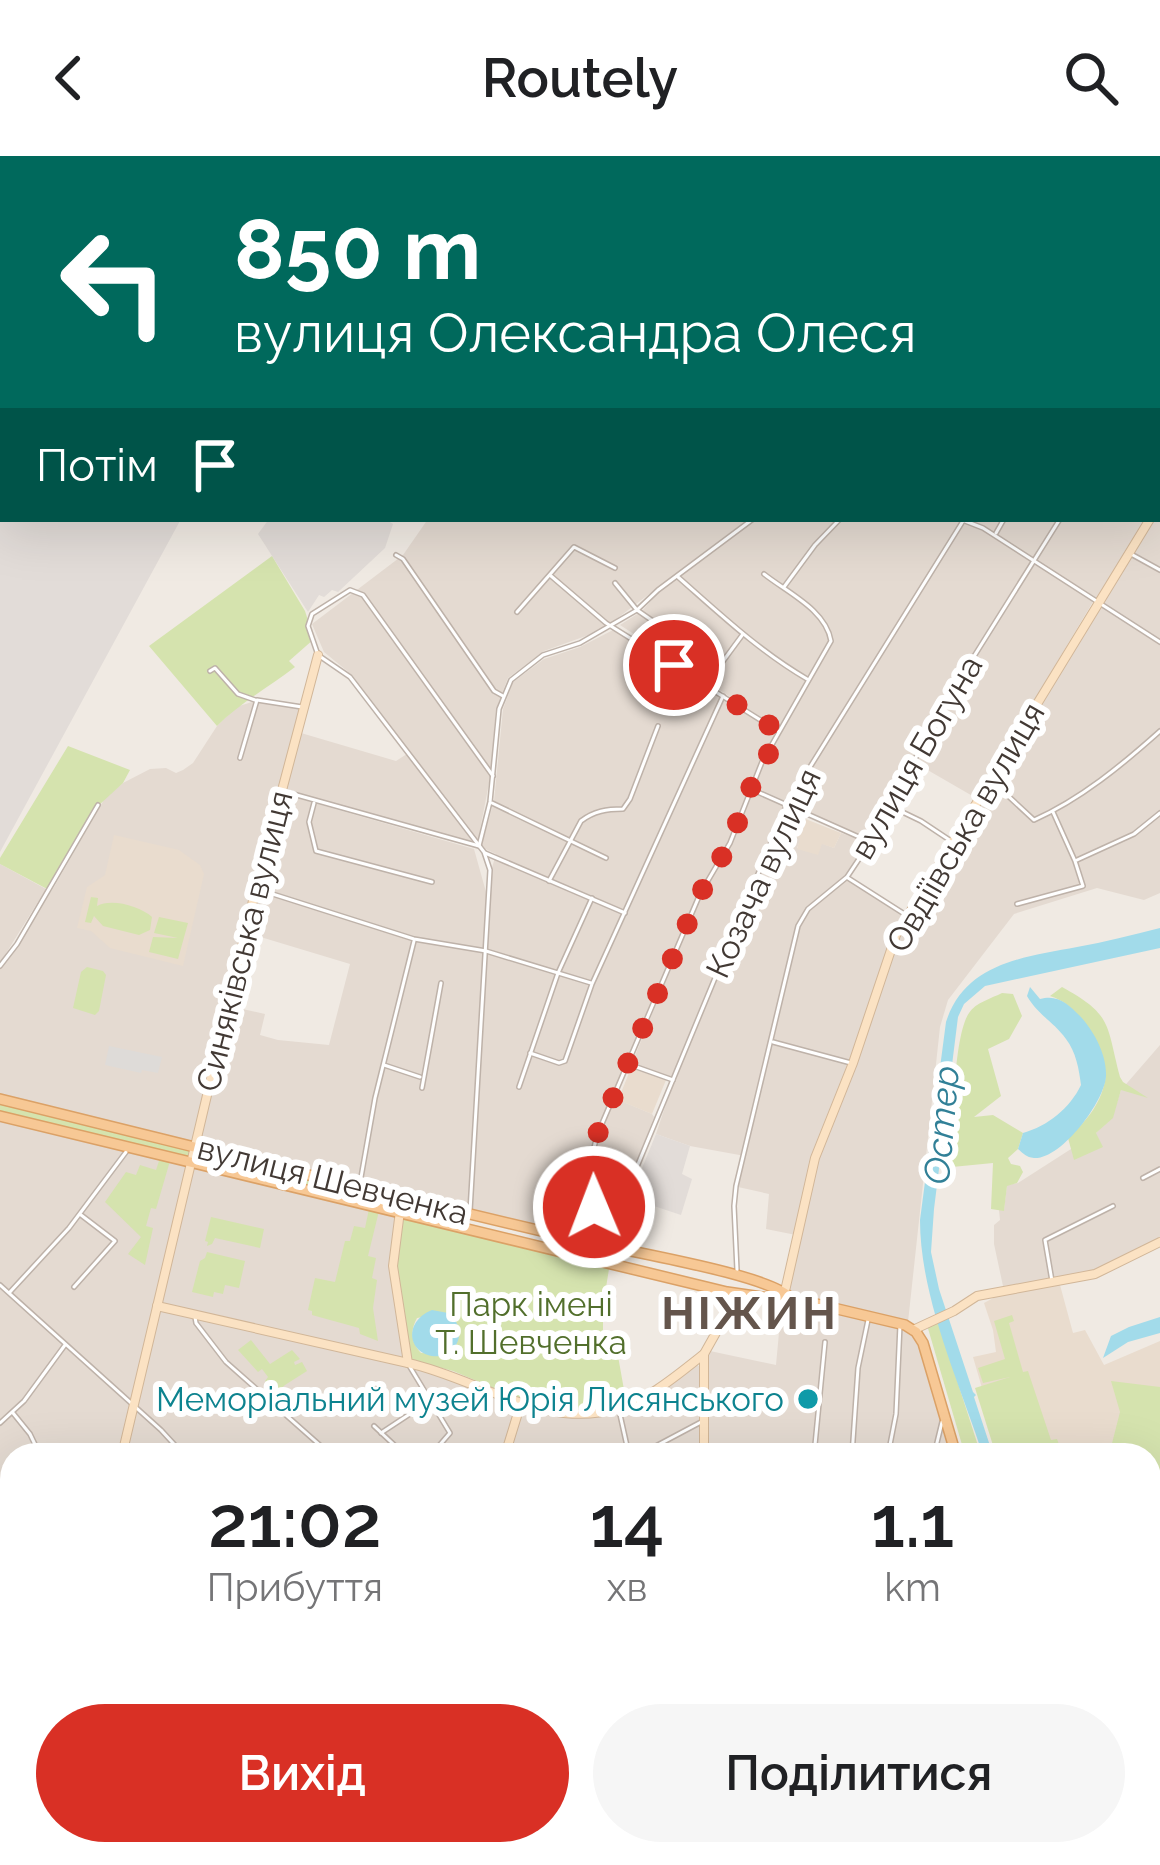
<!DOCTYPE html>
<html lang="uk">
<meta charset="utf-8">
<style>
:root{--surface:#fff;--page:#f6f6f6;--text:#202124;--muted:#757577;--accent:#d93025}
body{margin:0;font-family:Raleway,sans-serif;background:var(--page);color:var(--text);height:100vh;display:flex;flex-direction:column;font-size:45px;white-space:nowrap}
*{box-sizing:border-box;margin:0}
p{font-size:39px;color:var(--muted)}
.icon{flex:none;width:66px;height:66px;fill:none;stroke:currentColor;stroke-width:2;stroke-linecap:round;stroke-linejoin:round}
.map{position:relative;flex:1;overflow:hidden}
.panel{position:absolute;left:0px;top:1287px;width:1161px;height:423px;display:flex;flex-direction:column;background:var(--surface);border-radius:36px 36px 0 0;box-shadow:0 12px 48px #0002}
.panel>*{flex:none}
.top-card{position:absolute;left:0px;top:0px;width:1161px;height:366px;box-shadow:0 12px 48px #0002;background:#00695c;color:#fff;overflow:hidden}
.pin{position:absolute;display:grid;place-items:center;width:102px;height:102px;color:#fff;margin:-51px;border:6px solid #fff;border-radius:50%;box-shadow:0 3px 12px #0007}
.me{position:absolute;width:132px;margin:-66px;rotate:359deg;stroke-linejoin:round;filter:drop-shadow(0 0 9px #0008)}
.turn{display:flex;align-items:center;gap:42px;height:252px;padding:0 36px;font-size:54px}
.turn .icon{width:156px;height:156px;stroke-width:2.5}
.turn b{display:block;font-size:84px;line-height:102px}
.then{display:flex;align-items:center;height:114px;padding:0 36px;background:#0003;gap:24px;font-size:45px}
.eta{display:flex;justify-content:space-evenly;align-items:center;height:204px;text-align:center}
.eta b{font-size:72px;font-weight:600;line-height:84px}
.cta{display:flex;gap:24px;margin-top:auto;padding:24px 36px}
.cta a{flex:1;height:138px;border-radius:72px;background:var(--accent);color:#fff;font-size:48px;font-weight:600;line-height:138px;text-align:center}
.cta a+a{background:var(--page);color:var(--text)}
header{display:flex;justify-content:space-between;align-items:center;height:156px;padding:0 36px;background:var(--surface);font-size:54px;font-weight:600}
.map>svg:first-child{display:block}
.residential{fill:#e4dad1}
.industrial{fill:#e2dcd8}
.education{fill:#e9dcce}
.green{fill:#d5e3ae;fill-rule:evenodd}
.parking{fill:#dedbd8}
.water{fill:#a2dbea}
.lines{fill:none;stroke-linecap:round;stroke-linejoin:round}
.street-casing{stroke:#beb2a9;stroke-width:6}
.secondary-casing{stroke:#d1b698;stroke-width:10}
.primary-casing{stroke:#dba166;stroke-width:12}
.street{stroke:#fff;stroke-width:3}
.secondary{stroke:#fbe2c3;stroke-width:8}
.primary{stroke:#f7c895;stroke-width:9}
.route{stroke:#d93025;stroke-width:21;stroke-dasharray:0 37.8}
.culture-dot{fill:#0f9aa8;stroke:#fff;stroke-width:4.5}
.labels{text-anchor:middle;stroke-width:12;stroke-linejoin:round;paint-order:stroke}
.street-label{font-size:33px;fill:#423934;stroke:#fff}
.park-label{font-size:33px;fill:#526f2c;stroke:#fff}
.culture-label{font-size:33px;fill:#0d838f;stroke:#fff;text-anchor:end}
.water-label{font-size:36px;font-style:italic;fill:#318097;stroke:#fff}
.district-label{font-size:45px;font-weight:bold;letter-spacing:3px;fill:#64554c;stroke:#fff}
</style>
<header><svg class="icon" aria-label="back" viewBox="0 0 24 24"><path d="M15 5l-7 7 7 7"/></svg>Routely<svg class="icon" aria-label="search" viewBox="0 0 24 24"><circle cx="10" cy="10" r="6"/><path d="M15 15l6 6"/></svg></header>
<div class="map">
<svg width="1160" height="1709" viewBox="0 0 1160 1709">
<rect width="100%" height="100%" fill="#f0eae3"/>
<g class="residential">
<polygon points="958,0 1160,0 1158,344 1158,3 957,3"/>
<polygon points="1160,347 1160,737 1144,744 1097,732 1014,758 948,844 940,871 908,1166 788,1135 816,1008 903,769 1151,363 1158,363"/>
<polygon points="428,363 748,363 615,464 597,476 544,495 508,522 496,553 490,622 478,684 468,685 313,643 284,633 301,577 396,605 410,596 352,519 324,496 312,468 403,399"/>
<polygon points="756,363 958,363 982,374 1094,444 976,642 912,605 868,683 753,630 781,574 620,469 642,455 659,436"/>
<polygon points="970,363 1147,363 1099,443"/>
<polygon points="615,473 777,577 760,607 728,686 698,738 614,942 652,958 654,961 604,1088 472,1056 491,715 496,698 481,691 494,645 503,553 513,526 544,503 580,491"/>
<polygon points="252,546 302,552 194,987 0,942 0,812 54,731 105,642 123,627 150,613 166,612 176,617 183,614 193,607 217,570 236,551"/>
<polygon points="751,635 800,656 792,676 801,682 797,692 821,687 834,692 841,677 867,686 844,720 903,759 893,775 850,909 811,1008 796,1079 766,1073 769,1038 738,1031 745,1000 690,990 656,978 674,924 632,907 701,739 731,688"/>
<polygon points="283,638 474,693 486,736 486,747 468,1054 198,988 229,850 265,858 260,879 278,884 329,889 350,808 247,777"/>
<polygon points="0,708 46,733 0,807"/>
<polygon points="1160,889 1160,1083 1095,1117 1003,1130 994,1088 994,1069 1000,1064 999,1054 1004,1054 1007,1029 1018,1027 1096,977 1112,962 1121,934"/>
<polygon points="0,962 189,1007 119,1299 12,1299 12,1448 0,1443"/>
<polygon points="194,1008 399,1056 406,1204 158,1149"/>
<polygon points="786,1145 896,1168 918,1182 954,1299 705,1299 706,1203 710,1195 776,1209 781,1155"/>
<polygon points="158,1152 437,1216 518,1248 503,1299 123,1299"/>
<polygon points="696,1207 703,1215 701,1299 510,1299 522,1251 567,1262 624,1254"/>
<polygon points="3,1450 12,1453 12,1698 24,1698 23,1709 0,1709 0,1452"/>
<polygon points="1149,1455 1160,1457 1160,1709 983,1709 970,1698 1149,1698"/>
<polygon points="125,1698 212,1698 216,1709 97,1709"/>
<polygon points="427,1698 608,1698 607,1709 425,1709"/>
</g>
<g class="industrial">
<polygon points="0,0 379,0 377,3 3,3 3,363 181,363 0,696"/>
<polygon points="269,363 385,363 393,368 385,392 338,436 332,434 324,441 319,439 308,456 258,378"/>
<polygon points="656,978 690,990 682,1018 692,1023 681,1059 648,1048 648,1032 636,1027"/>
</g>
<g class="education">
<polygon points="799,660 802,664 803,662 841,677 834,692 822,688 818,699 797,693 800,682 793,679 792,676"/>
<polygon points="114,679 179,694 200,709 204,718 183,810 110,792 91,775 77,772 87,731 105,719"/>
<polygon points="631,912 666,924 652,958 618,944"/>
<polygon points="1060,1129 1073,1177 1085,1174 1104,1209 1160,1185 1160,1406 1149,1299 1007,1299 982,1232 973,1201 996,1196 993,1174 984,1147 999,1139"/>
</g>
<g class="green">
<path d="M272,400L305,455L314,483L289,505L295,511C269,531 240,547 217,570L149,490Z"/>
<polygon points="68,590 130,614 123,627 98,650 49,734 0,708 0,702"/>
<path d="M91,741L98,742L97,750C111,742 140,750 152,761L150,774L139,779L103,770L94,760L91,767L85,766Z"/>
<polygon points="159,761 188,767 178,803 149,796 153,781 178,782 154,777"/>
<polygon points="87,811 103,815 106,819 99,855 95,859 73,852 81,816"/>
<path d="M1062,831C1113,859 1106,868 1120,921L1123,926L1148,942L1121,934L1113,962L1096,977L1103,991L1074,1004L1068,982C1085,966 1100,950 1105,925C1107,915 1102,907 1098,898C1087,872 1078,849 1050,840Z"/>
<path d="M1002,837L1013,838L1022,860L1009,883L988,893L1001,940L974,961L993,959L1023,977L1018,993L1008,1002L1011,1008L1020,1010L1023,1016L1017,1027L1007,1030L1004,1055L991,1053L993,1007L952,1011C952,980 953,880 969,857C975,847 992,842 1002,837Z"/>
<polygon points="0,946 191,993 189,1003 0,957"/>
<polygon points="199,994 467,1059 465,1070 196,1005"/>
<polygon points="160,1002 170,1005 156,1053 151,1052 146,1070 153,1072 145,1109 128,1098 141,1081 105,1046 126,1016 136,1019 140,1009 156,1014"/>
<polygon points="369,1053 379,1055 368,1100 376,1102 372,1122 377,1124 373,1152 378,1185 360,1178 359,1172 312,1159 312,1155 308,1154 315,1122 335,1126 345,1085 350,1085 354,1070 365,1072"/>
<polygon points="211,1061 264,1073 260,1092 215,1082 212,1088 207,1090 208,1086 205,1085"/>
<path d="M402,1061L609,1113L603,1150V1199L618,1200L626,1245L584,1255H569L530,1247L453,1215L410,1204L396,1112ZM448,1157C463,1170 462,1186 447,1198L421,1197C411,1186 410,1175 417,1162Z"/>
<polygon points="207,1096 245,1105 239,1132 225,1129 223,1138 214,1136 213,1141 192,1136 200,1105 205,1102"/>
<polygon points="1012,1159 1014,1165 1009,1167 1023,1216 1028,1215 1051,1284 1057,1283 1063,1299 996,1299 975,1232 1010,1221 983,1227 978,1212 1005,1203 994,1165"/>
<polygon points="938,1165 981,1299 965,1299 927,1169"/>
<polygon points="251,1184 270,1208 292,1194 300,1203 294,1206 295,1209 302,1206 307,1215 285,1229 272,1241 264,1235 269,1229 265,1225 268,1221 262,1213 258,1216 238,1194"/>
<polygon points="1111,1225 1160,1231 1160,1449 1149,1448 1149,1299 1109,1299 1120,1256"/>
</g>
<polygon class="parking" points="109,890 162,901 158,917 142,914 141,917 105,909"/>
<g class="water">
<path d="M1160,772V792L985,830L964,848L958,861L934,1053L931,1096L939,1133L973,1236L976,1239L974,1241L993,1299H983C959,1226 920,1141 920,1064L946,866C965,807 1024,801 1077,791C1105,786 1132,779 1160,772Z"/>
<path d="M1030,831L1040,843C1058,838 1068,848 1080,860C1094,875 1107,899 1106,920C1105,945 1061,1004 1034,1002C1026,1001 1024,998 1018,993L1023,977C1048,970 1070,952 1081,929C1079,913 1076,896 1066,883C1054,866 1038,859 1027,840Z"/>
<path d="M432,1154L448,1157C462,1168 463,1183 451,1196L453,1200L449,1202L447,1199C411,1208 398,1168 432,1154Z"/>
<polygon points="1160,1161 1160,1177 1128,1186 1103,1202 1111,1180 1129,1171"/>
</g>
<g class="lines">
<g class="street-casing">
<g id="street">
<polyline points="1022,0 1023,3"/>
<polyline points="788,3 789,0"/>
<polyline points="956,3 957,0"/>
<polyline points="1076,3 1078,0"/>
<polyline points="1158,33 1160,29"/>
<polyline points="1158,195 1160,192"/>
<polyline points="1158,234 1160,235"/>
<polyline points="960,363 983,372 1160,486"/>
<polyline points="996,377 1004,363"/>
<polyline points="1131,398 1160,414"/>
<polyline points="396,399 403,403 494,535 503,540"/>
<polyline points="551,420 606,467 778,575"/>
<path d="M678,421C719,457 759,495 807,523"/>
<polyline points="615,427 637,454 719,511"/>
<polyline points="784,431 815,389 840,363"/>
<polyline points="517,456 574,391 615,412"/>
<polyline points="210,515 215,512 238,538 255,544"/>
<polyline points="707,527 743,478"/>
<polyline points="240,602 257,544 302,551"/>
<path d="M992,625L1034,664C1081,643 1122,609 1160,575"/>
<polyline points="751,633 868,685"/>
<polyline points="286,636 479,690 490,646 499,553 511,524 543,499 580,487 637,454 658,434 753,363"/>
<polyline points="314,647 309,666 316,695 432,726"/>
<polyline points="492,647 606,702"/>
<polyline points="892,651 921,665 951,685"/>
<polyline points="485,697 625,757"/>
<polyline points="1077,704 1134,678 1160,657"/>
<polyline points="848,722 906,759"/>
<path d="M549,725L581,665C594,655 607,653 623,653L630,643L658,570"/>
<polyline points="260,734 414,783 486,795 591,827"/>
<polyline points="1017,748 1083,730 1075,705 1053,656"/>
<polyline points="0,810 17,788 98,649"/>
<polyline points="773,886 851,907"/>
<polyline points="530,897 559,907 565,905 592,828 723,540"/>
<polyline points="384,909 420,921"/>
<polyline points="631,909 673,924"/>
<polyline points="519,931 558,817 592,742"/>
<polyline points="422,932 441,827"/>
<polyline points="1143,1022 1160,1013"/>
<polyline points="360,1027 375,942 414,785"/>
<polyline points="470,1055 490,714 484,696 350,521 318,499 308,470 312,458 350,434 363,439 493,620"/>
<path d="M591,1085C599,1048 585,1013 598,977L700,738L730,687L762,606L831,485C826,454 788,437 764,418"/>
<polyline points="605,1088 787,648 963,365"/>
<polyline points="737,1114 734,1050 736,1030 798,770 808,753 847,721 859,703 890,650 946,545 1060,363"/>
<polyline points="1052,1125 1045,1084 1113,1050"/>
<polyline points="0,1129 161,1274 184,1299"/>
<polyline points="74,1131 115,1085 81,1059"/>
<polyline points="10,1136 69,1072 126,996"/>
<polyline points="195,1161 196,1167 226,1206 331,1299"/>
<polyline points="410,1211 450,1277 431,1299"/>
<polyline points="619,1254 629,1299"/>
<polyline points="13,1257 30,1278 40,1299"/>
<polyline points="0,1267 24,1245 65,1189"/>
<polyline points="374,1270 405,1299"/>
<polyline points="381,1277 428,1246"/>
<polyline points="639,1299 703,1265"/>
<polyline points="814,1299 825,1186"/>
<polyline points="852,1299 858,1212 868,1164"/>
<polyline points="888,1299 896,1258 900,1169"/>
<polyline points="934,1299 942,1266"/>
<polyline points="6,1451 12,1463"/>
<polyline points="0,1512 12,1507"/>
<polyline points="1149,1587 1160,1557"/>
<polyline points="0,1618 12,1623"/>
<polyline points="1149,1627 1160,1629"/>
<polyline points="1149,1658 1160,1661"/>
<polyline points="1149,1697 1160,1700"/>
<polyline points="542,1698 544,1709"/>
<polyline points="1082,1698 1097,1709"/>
<polyline points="391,1709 395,1703"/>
<polyline points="443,1709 509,1698"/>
<polyline points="610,1709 611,1698"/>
<polyline points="1026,1709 1031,1698"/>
<polyline points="1099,1709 1107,1698"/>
</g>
</g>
<g class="secondary-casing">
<g id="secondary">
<polyline points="1158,349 1160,346"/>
<path d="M400,1055L393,1110L408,1207C477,1222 544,1274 616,1253C650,1243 677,1219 704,1198"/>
<polyline points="785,1135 815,1002 853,907 896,779 1150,363"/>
<polyline points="157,1150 408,1207"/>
<polyline points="913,1174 954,1155 977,1140 1095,1118 1160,1086"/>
<polyline points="122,1299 256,732 318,499"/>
<polyline points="505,1299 521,1247"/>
<polyline points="704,1299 704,1198 722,1166 732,1137"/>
<polyline points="0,1445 12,1450"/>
<polyline points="1149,1452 1160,1454"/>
<polyline points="646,1698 651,1709"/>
<polyline points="24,1709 26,1698"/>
<polyline points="86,1709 112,1698"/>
<polyline points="356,1709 362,1698"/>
<polyline points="898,1709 917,1698"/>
</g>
</g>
<g class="primary-casing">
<g id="primary">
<path d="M0,943C196,991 392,1041 589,1086C629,1096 767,1118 791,1142"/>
<polyline points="0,960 727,1136 769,1142 791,1142 905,1169 916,1176 923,1187 956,1299"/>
<polyline points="966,1698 978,1709"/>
</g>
</g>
<use href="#street" class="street"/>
<use href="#secondary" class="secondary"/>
<use href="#primary" class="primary"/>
</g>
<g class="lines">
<polyline class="route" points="594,1051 590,1010 598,977 700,738 730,687 750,633 780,576 674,509"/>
</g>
<circle class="culture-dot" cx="808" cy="1243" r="12"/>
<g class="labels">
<g class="street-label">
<text transform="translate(916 601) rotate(-60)" y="12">вулиця Богуна</text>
<text transform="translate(965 671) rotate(-60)" y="12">Овдіївська вулиця</text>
<text transform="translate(763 717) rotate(-65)" y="12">Козача вулиця</text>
<text transform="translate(244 785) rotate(-76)" y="12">Синяківська вулиця</text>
<text transform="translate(333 1024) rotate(14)" y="12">вулиця Шевченка</text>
</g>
<g class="park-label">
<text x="531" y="1160">Парк імені<tspan x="531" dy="38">Т. Шевченка</tspan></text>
</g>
<g class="culture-label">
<text x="784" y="1255">Меморіальний музей Юрія Лисянського</text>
</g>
<g class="water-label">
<text transform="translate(941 969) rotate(-85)" y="13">Остер</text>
</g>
<g class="district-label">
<text x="750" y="1173">НІЖИН</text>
</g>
</g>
</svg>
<div class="pin" style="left:674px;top:509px;background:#d93025"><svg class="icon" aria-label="arrive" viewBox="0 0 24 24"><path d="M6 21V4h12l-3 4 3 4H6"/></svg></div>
<svg class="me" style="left:594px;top:1051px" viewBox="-20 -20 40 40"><circle r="17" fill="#d93025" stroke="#fff" stroke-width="3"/><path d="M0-11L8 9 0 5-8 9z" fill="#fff"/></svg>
<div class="top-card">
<div class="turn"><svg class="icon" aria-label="left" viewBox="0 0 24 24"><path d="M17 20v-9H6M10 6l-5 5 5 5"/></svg><div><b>850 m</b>вулиця Олександра Олеся</div></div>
<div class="then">Потім<svg class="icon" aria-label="arrive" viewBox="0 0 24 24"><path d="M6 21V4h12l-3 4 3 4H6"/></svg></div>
</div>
<section class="panel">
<div class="eta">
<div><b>21:02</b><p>Прибуття</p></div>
<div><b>14</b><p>хв</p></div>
<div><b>1.1</b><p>km</p></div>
</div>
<div class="cta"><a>Вихід</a><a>Поділитися</a></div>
</section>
</div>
